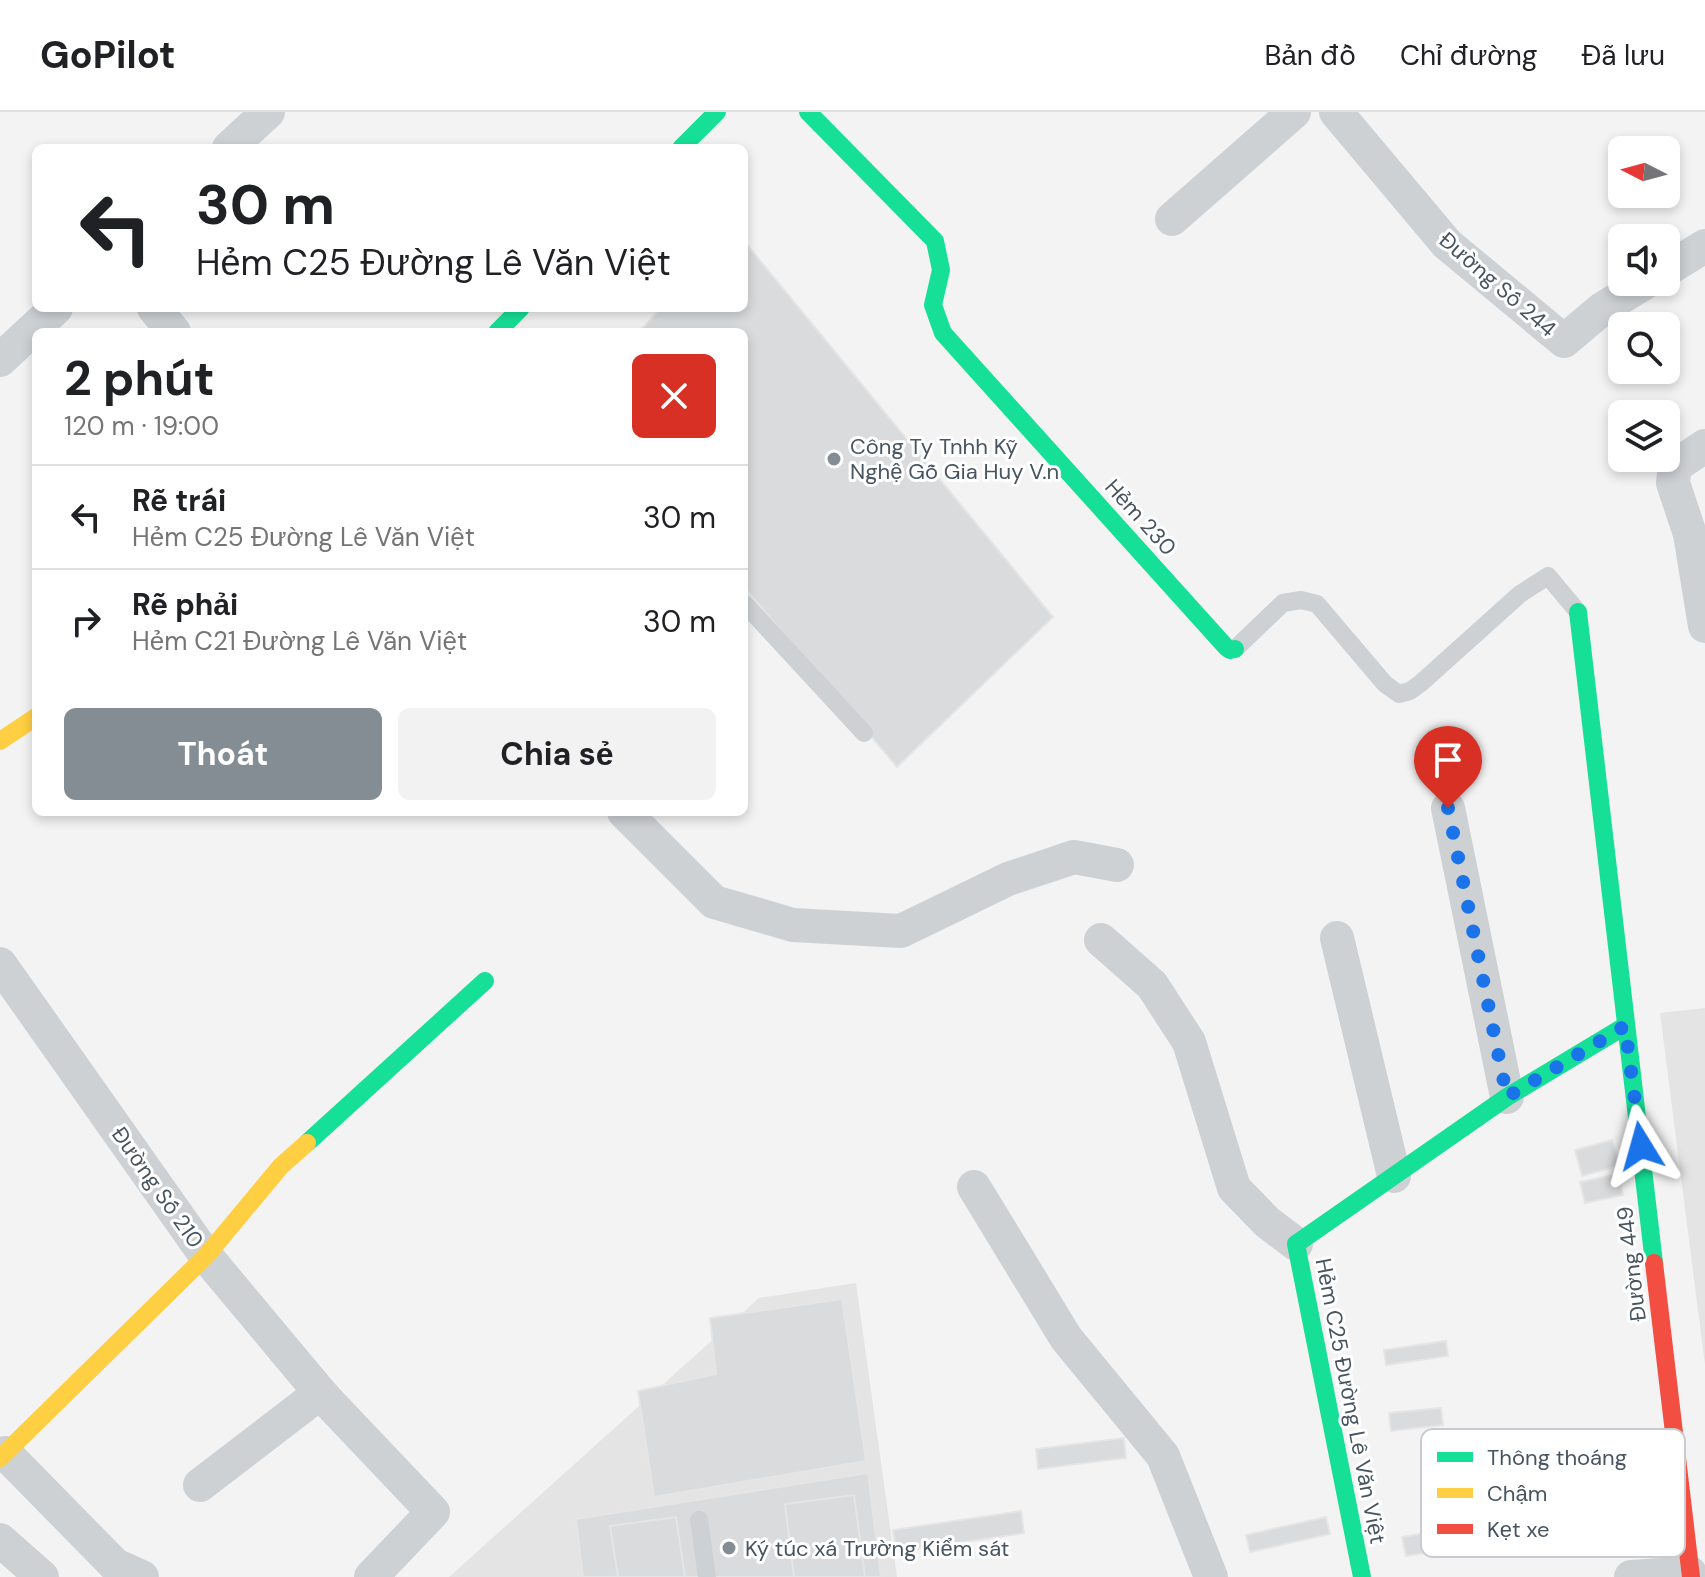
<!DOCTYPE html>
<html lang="vi">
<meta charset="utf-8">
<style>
:root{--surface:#fff;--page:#f2f2f2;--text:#202124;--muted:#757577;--line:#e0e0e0;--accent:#848c94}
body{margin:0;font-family:"DM Sans",sans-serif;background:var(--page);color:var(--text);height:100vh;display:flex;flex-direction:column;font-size:30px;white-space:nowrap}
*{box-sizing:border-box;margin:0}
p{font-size:26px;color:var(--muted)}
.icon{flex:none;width:44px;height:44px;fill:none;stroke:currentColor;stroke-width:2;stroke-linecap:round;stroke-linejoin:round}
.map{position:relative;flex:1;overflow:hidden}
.details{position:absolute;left:32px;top:216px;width:716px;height:488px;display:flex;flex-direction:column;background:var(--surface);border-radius:12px;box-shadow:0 4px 12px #0003}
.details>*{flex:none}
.banner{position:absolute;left:32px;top:32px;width:716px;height:168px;border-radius:12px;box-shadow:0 4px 12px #0003;background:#fff;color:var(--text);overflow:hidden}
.needle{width:52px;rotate:276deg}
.tools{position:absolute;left:1608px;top:24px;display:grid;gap:16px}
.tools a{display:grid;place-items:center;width:72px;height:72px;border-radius:12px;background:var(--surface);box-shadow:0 4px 12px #0003;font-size:40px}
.pin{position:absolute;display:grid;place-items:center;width:68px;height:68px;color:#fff;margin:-82px -34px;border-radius:50% 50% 50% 0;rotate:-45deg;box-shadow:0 0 8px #0007}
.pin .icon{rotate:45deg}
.me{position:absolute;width:88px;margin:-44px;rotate:352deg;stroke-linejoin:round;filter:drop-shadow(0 0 6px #0008)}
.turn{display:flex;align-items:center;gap:28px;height:168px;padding:0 32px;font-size:36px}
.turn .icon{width:104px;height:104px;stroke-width:2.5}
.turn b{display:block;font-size:56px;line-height:68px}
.round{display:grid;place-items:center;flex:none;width:84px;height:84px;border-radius:12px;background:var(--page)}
.overview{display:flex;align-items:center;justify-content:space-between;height:136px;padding:0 32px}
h1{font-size:48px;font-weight:700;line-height:60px}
.action{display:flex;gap:16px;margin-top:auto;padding:16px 32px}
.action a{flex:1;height:92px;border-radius:12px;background:var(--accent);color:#fff;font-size:32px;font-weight:700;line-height:92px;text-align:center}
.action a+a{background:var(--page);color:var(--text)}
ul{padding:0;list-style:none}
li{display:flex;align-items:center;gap:24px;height:104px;padding:0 32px;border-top:2px solid var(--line)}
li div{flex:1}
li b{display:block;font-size:30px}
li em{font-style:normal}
header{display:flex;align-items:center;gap:48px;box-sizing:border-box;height:112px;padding:0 40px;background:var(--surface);border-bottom:2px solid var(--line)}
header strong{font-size:38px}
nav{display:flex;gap:44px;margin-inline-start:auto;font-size:28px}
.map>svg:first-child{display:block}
.education{fill:#e5e4e5}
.building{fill:#dadbdd;stroke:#e5e5e6;stroke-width:2}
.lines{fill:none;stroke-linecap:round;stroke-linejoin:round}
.lane{stroke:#ced1d4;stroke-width:18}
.street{stroke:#ced1d4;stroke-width:34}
.fast{stroke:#16e098;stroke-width:18}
.slow{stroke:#ffcf43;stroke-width:18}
.jam{stroke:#f24e42;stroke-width:18}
.route{stroke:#1a73e8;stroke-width:14;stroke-dasharray:0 25.2}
.poi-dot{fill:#848c94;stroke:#fff;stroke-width:3}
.labels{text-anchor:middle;stroke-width:6;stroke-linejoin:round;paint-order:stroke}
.street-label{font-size:22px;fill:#485561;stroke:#fff}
.poi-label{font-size:22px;fill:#485561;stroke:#fff;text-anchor:start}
.key{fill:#fff;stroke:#c8ccd0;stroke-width:2}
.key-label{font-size:22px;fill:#485561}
</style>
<header>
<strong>GoPilot</strong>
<nav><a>Bản đồ</a><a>Chỉ đường</a><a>Đã lưu</a></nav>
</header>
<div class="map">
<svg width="1705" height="1465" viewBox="0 0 1705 1465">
<rect width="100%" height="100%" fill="#f3f3f3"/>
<g class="education">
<polygon points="1705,896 1705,1253 1660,901"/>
<polygon points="856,1171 897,1465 449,1465 759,1186"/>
</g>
<g class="building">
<polygon points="744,129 1053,505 897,655 744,475 744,220 639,220 661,196 744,196"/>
<polygon points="1612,1028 1620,1053 1582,1064 1575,1038"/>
<polygon points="1619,1062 1623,1083 1585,1091 1580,1070"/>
<polygon points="842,1187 866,1349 654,1385 638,1279 716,1262 710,1206"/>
<polygon points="1446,1229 1448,1244 1386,1253 1384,1238"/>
<polygon points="1441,1296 1443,1313 1391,1319 1389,1301"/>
<polygon points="1124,1326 1126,1346 1038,1357 1036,1337"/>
<polygon points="868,1361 881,1465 583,1465 576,1407"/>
<polygon points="854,1383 865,1465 794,1465 785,1392"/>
<polygon points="1021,1399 1024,1421 896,1440 893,1418"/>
<polygon points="676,1405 685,1465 618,1465 610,1414"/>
<polygon points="1326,1405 1330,1422 1250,1440 1246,1423"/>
<polygon points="1469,1413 1473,1433 1406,1444 1402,1425"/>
</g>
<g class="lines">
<g class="lane">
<polyline points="744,491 864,621"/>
<polyline points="1235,537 1283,491 1301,488 1317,492 1385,572 1399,582 1410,579 1421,571 1520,482 1548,464 1578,500"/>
<polyline points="699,1408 707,1465"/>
</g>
<g class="street">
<polyline points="1336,0 1447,132 1564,229 1602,197 1646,170"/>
<polyline points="229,36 268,0"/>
<polyline points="1172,107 1294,0"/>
<polyline points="1666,158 1705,134"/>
<polyline points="154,196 174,220"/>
<polyline points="0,248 56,196"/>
<polyline points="1705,334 1675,354 1673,371 1690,422 1705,514"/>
<polyline points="1448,696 1507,985"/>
<polyline points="624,700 714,790 793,813 901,819 1008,767 1074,745 1117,753"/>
<polyline points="1337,826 1394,1064"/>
<polyline points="1101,828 1152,873 1189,930 1234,1076 1267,1110 1296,1132"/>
<polyline points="0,852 206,1144 327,1289"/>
<polyline points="974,1075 1066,1226 1163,1344 1211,1465"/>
<polyline points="5,1341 115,1453 142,1465"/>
<polyline points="200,1373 320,1281 433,1400 371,1465"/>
<polyline points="0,1428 42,1465"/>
<polyline points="1631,1465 1690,1461"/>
</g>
<g class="fast">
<polyline points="808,0 935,129 941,158 933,193 943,221 1226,535 1230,538 1235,537"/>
<polyline points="681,36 717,0"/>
<polyline points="497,220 521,196"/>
<polyline points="1578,500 1654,1151"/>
<polyline points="307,1031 485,869"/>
<polyline points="1362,1465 1296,1132 1507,985 1625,914"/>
</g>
<g class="slow">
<polyline points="0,629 36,605"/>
<polyline points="0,1346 206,1144 281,1054 307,1031"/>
</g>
<polyline class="jam" points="1654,1151 1691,1465"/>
</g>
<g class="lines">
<polyline class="route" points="1448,696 1507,985 1625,914 1641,1034"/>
</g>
<g class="poi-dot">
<circle cx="834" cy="347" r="8"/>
<circle cx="729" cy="1436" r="8"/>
</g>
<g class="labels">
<g class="street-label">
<text transform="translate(1498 172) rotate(41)" y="8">Đường Số 244</text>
<text transform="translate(1141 405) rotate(48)" y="8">Hẻm 230</text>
<text transform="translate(158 1075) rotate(55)" y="8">Đường Số 210</text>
<text transform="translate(1631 1152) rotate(-97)" y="8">Đường 449</text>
<text transform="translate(1351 1289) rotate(79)" y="8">Hẻm C25 Đường Lê Văn Việt</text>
</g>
<g class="poi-label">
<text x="850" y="342">Công Ty Tnhh Kỹ<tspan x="850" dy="25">Nghệ Gỗ Gia Huy V.n</tspan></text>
<text x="745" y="1444">Ký túc xá Trường Kiểm sát</text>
</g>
</g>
<rect x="1421" y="1317" width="264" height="128" rx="12" class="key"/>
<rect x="1437" y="1340" width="36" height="10" fill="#16e098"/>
<rect x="1437" y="1376" width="36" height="10" fill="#ffcf43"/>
<rect x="1437" y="1412" width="36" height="10" fill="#f24e42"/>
<g class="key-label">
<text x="1487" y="1353">Thông thoáng</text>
<text x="1487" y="1389">Chậm</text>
<text x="1487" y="1425">Kẹt xe</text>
</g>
</svg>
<div class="tools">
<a><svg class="needle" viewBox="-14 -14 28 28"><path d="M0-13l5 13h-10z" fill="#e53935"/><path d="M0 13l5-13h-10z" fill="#757577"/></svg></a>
<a><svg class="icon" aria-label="sound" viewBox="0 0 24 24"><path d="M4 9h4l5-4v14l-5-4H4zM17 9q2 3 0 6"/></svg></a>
<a><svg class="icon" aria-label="search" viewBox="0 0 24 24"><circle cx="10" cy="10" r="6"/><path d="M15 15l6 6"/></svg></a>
<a><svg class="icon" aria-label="layers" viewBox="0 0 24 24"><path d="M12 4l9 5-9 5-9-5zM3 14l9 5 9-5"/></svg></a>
</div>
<div class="pin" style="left:1448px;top:696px;background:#d93025"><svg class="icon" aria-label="arrive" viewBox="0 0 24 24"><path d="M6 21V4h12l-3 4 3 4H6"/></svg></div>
<svg class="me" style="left:1641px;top:1034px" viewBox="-20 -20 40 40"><path d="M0-17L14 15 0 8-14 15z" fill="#1a73e8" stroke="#fff" stroke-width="4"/></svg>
<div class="banner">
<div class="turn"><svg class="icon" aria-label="left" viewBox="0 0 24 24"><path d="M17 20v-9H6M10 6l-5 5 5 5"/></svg><div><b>30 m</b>Hẻm C25 Đường Lê Văn Việt</div></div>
</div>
<section class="details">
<div class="overview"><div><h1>2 phút</h1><p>120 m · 19:00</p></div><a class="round" style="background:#d93025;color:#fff"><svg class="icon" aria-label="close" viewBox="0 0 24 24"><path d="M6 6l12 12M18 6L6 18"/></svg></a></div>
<ul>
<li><svg class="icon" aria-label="left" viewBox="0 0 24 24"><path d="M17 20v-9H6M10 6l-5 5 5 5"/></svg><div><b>Rẽ trái</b><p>Hẻm C25 Đường Lê Văn Việt</p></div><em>30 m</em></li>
<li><svg class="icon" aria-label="right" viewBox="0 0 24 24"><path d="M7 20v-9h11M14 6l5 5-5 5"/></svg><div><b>Rẽ phải</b><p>Hẻm C21 Đường Lê Văn Việt</p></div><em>30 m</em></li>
</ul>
<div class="action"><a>Thoát</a><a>Chia sẻ</a></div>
</section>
</div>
